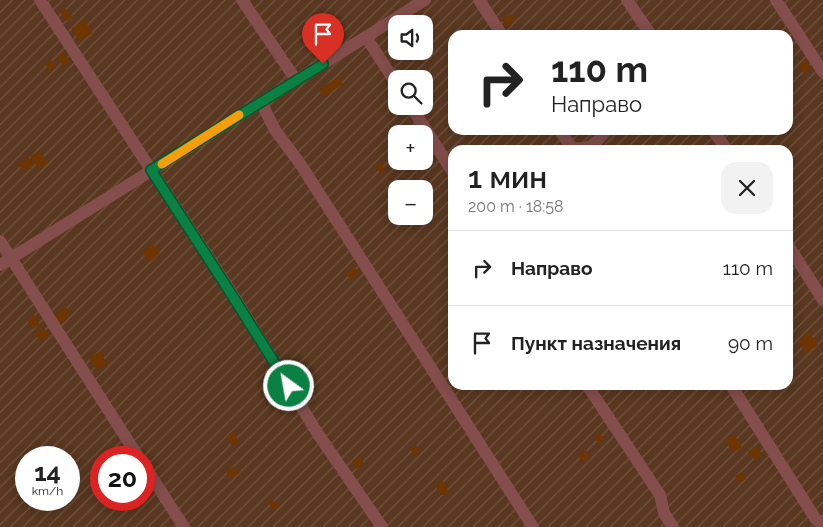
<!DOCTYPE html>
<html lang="ru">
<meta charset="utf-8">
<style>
:root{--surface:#fff;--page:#f2f2f2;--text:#222;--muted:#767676;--line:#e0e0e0}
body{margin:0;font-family:Raleway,sans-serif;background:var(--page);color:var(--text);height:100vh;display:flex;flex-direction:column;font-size:19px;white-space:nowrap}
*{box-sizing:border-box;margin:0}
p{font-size:16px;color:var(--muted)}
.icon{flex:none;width:28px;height:28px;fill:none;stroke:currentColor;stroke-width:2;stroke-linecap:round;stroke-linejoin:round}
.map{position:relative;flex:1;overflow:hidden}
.sheet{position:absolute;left:448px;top:145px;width:345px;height:245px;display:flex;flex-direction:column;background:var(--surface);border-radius:15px;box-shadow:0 2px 12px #0003}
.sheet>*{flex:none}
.banner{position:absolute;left:448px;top:30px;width:345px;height:105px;border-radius:15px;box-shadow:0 2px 12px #0003;background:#fff;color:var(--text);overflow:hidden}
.controls{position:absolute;left:388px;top:15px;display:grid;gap:10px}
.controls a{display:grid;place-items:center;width:45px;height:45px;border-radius:10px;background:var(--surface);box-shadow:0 2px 12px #0003;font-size:25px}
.speed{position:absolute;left:15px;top:446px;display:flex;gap:10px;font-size:25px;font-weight:700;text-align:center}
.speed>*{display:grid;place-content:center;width:65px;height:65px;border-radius:50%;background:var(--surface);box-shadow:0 2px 12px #0003;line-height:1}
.speed small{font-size:12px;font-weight:400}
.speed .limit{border:8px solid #d22;background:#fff;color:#111}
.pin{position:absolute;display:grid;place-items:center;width:42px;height:42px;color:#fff;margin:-51px -21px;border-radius:50% 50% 50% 0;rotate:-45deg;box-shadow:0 0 5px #0007}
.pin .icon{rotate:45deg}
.me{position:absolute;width:55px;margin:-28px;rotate:328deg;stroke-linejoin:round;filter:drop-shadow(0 0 4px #0008)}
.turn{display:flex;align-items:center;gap:18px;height:105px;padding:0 20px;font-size:22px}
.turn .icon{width:65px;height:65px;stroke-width:2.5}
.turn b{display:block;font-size:35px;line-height:42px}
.round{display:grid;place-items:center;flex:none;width:52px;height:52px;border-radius:15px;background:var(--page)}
.summary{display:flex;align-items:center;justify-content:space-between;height:85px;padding:0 20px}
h1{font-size:30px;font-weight:600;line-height:38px}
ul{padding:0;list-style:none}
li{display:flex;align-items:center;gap:15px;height:75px;padding:0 20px;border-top:1px solid var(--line)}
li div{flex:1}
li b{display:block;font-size:19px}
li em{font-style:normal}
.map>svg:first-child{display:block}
.garden{fill:url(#garden-furrows);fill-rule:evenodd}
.building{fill:#6e3500}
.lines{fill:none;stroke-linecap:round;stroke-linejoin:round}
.minor{stroke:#834e4b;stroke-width:12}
.route-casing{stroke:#07532c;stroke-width:12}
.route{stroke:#0b8043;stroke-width:9}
.slow{stroke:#f59e0b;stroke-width:9}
</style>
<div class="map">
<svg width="823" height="527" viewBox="0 0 823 527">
<defs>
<pattern id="garden-furrows" width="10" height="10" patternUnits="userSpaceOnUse" patternTransform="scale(1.25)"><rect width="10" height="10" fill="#593720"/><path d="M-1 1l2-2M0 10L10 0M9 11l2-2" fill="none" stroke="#715440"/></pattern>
</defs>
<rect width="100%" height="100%" fill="#2b231d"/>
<path class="garden" d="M0,0H823V527H0ZM396,24H424V51H396ZM452,35H788V130H452ZM396,79H424V106H396ZM396,134H424V161H396ZM452,150H788V385H452ZM396,189H424V216H396ZM26,458H69V500H26ZM101,458H144V500H101Z"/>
<g class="building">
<polygon points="65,8 72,17 66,21 60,12"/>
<polygon points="511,14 515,21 506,26 502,20"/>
<polygon points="85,20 92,33 79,41 72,28"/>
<polygon points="63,52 70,61 63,66 57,56"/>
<polygon points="51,60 56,67 50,71 45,64"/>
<polygon points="805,60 811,67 804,73 798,66"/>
<polygon points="338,77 343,84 323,97 319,90"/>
<polygon points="39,151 47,163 39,169 30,156"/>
<polygon points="28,156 34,164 24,172 18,165"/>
<polygon points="380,162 385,170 380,173 375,166"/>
<polygon points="153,244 160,253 150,262 142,253"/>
<polygon points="354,267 358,273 350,279 346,273"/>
<polygon points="65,306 70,313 65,316 67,319 60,324 55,316 60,313 59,311"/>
<polygon points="34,315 40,324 33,329 27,320"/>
<polygon points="44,328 49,335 40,341 35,334"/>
<polygon points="810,333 818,345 806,353 798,341"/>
<polygon points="100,351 107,364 96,370 89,358"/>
<polygon points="232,432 240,441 233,446 226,437"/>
<polygon points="599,433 604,439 598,443 594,437"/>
<polygon points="734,435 742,447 733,453 725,440"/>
<polygon points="416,445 420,452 414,455 410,449"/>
<polygon points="756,446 762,454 755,460 748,452"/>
<polygon points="586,450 590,457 582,462 578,456"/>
<polygon points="360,456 364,464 356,469 352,461"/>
<polygon points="234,466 239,473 231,479 226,472"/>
<polygon points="742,472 746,479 739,483 735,476"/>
<polygon points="442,481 449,492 442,496 435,485"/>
<polygon points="270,498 273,502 276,500 279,507 273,510 267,500"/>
</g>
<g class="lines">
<g class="minor">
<polyline points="40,0 231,292 318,434 382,527"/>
<polyline points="242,0 296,80"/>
<polyline points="479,0 502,35"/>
<polyline points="627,0 651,35"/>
<polyline points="776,0 823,72"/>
<polyline points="366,37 396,83"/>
<polyline points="261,102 275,130 299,162 533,527"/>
<polyline points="411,106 452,171"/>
<polyline points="559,130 574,150"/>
<polyline points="713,130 727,150"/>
<path d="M572,148C593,150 593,144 607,130"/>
<polyline points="0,241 139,458"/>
<polyline points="788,245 823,300"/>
<polyline points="0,265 425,0"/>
<polyline points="587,385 660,495 664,513 673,527"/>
<polyline points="731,385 815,518 823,526"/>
<polyline points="144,465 184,527"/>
</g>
</g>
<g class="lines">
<g class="route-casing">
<polyline id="route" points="289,386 230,292 151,170 323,64"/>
</g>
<use href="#route" class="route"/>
<polyline class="slow" points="162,164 239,115"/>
</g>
</svg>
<div class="controls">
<a><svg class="icon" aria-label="sound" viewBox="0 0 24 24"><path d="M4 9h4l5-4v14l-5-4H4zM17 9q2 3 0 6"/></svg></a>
<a><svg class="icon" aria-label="search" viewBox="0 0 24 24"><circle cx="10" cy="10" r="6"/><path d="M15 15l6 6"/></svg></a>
<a>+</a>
<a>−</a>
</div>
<div class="speed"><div>14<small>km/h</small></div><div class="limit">20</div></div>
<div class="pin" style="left:323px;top:64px;background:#d93025"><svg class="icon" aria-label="arrive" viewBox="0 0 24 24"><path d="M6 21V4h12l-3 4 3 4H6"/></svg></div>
<svg class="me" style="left:289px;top:386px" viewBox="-20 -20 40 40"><circle r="17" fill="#0b8043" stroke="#fff" stroke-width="3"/><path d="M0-11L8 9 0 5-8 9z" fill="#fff"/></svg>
<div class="banner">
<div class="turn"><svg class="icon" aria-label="right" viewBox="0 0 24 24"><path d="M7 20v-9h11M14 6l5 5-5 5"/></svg><div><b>110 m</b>Направо</div></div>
</div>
<section class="sheet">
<div class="summary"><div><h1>1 мин</h1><p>200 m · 18:58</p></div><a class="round"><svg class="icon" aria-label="close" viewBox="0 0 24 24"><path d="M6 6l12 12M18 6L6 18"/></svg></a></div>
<ul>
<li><svg class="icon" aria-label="right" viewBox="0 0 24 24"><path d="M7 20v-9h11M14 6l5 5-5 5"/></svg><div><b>Направо</b></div><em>110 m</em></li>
<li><svg class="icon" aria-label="arrive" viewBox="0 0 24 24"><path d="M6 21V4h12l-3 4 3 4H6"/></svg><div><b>Пункт назначения</b></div><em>90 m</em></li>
</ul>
</section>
</div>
